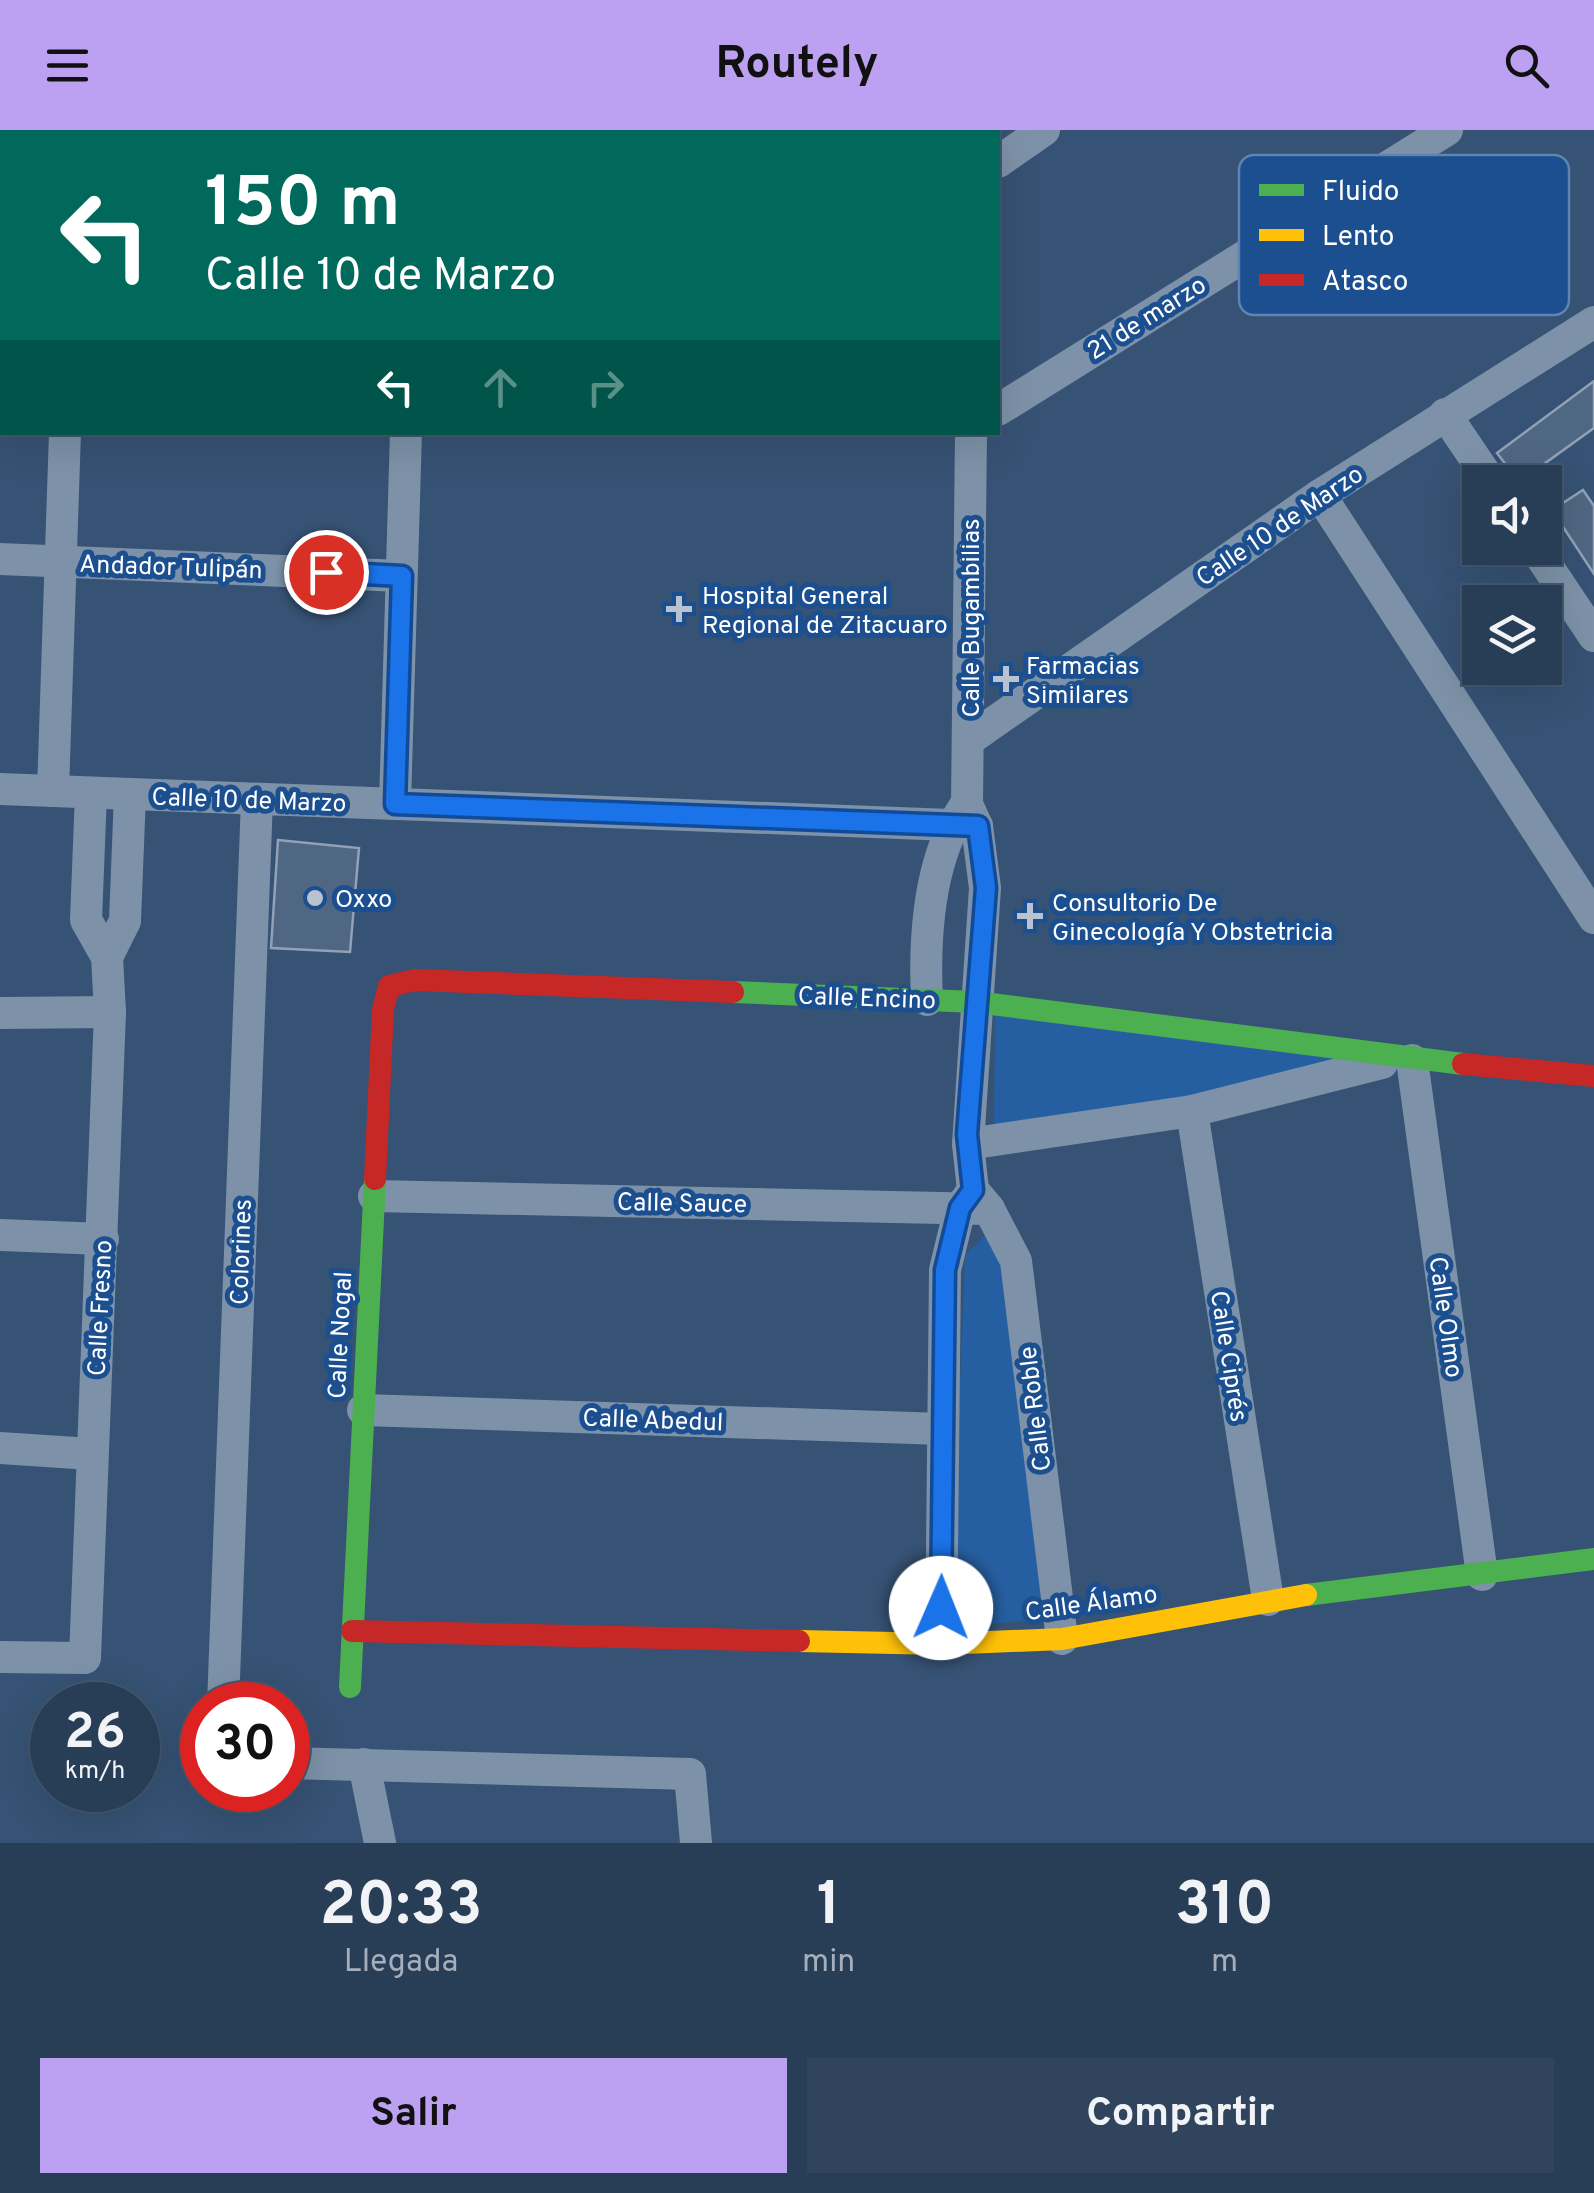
<!DOCTYPE html>
<html lang="es">
<meta charset="utf-8">
<style>
:root{--surface:#283e57;--page:#30455d;--text:#f1f3f6;--muted:#a5aeba;--line:#44576d;--accent:#bca0f2}
body{margin:0;font-family:Overpass,sans-serif;background:var(--page);color:var(--text);height:100vh;display:flex;flex-direction:column;font-size:38px;white-space:nowrap}
*{box-sizing:border-box;margin:0}
p{font-size:32px;color:var(--muted)}
.icon{flex:none;width:55px;height:55px;fill:none;stroke:currentColor;stroke-width:2;stroke-linecap:round;stroke-linejoin:round}
.map{position:relative;height:1713px;overflow:hidden}
.sheet{display:flex;flex-direction:column;background:var(--surface);flex:1}
.sheet>*{flex:none}
.top-card{position:absolute;left:0px;top:0px;width:1000px;height:305px;box-shadow:0 10px 40px #0002,0 0 0 2px var(--line);background:#00695c;color:#fff;overflow:hidden}
.buttons{position:absolute;left:1462px;top:335px;display:grid;gap:20px}
.buttons a{display:grid;place-items:center;width:100px;height:100px;border-radius:0px;background:var(--surface);box-shadow:0 10px 40px #0002,0 0 0 2px var(--line);font-size:50px}
.speed{position:absolute;left:30px;top:1552px;display:flex;gap:20px;font-size:50px;font-weight:700;text-align:center}
.speed>*{display:grid;place-content:center;width:130px;height:130px;border-radius:50%;background:var(--surface);box-shadow:0 10px 40px #0002,0 0 0 2px var(--line);line-height:1}
.speed small{font-size:25px;font-weight:400}
.speed .limit{border:15px solid #d22;background:#fff;color:#111}
.pin{position:absolute;display:grid;place-items:center;width:85px;height:85px;color:#fff;margin:-42px;border:5px solid #fff;border-radius:50%;box-shadow:0 2px 10px #0007}
.me{position:absolute;width:110px;margin:-55px;rotate:1deg;stroke-linejoin:round;filter:drop-shadow(0 0 8px #0008)}
.turn{display:flex;align-items:center;gap:35px;height:210px;padding:0 40px;font-size:45px}
.turn .icon{width:130px;height:130px;stroke-width:2.5}
.turn b{display:block;font-size:70px;line-height:85px}
.lanes{display:flex;align-items:center;height:95px;padding:0 40px;background:#0003;justify-content:center;gap:50px;direction:ltr}
.lanes .off{opacity:.35}
.eta{display:flex;justify-content:space-evenly;align-items:center;height:170px;text-align:center}
.eta b{font-size:60px;font-weight:700;line-height:70px}
.primary-button{display:flex;gap:20px;margin-top:auto;padding:20px 40px}
.primary-button a{flex:1;height:115px;border-radius:0px;background:var(--accent);color:#111;font-size:40px;font-weight:700;line-height:115px;text-align:center}
.primary-button a+a{background:var(--page);color:var(--text)}
header{display:flex;justify-content:space-between;align-items:center;height:130px;padding:0 40px;background:var(--accent);color:#111;font-size:45px;font-weight:700}
.map>svg:first-child{display:block}
.green{fill:#265fa1}
.building{fill:#506783;stroke:#92a2b6;stroke-width:2.5}
.lines{fill:none;stroke-linecap:round;stroke-linejoin:round}
.street{stroke:#7d92a8;stroke-width:32}
.fast{stroke:#4caf50;stroke-width:22}
.slow{stroke:#ffc107;stroke-width:22}
.jam{stroke:#c62828;stroke-width:22}
.route-casing{stroke:#114b97;stroke-width:25}
.route{stroke:#1a73e8;stroke-width:18}
.poi-dot{fill:#b9c2ce;stroke:#1b4f8f;stroke-width:4}
.labels{text-anchor:middle;stroke-width:10;stroke-linejoin:round;paint-order:stroke}
.street-label{font-size:25px;fill:#fff;stroke:#1b4f8f}
.poi-label{font-size:25px;fill:#fff;stroke:#1b4f8f;text-anchor:start}
.key{fill:#1b4f8f;stroke:#5f84b1;stroke-width:2.5}
.key-label{font-size:28px;fill:#fff}
</style>
<header><svg class="icon" aria-label="menu" viewBox="0 0 24 24"><path d="M4 6h16M4 12h16M4 18h16"/></svg>Routely<svg class="icon" aria-label="search" viewBox="0 0 24 24"><circle cx="10" cy="10" r="6"/><path d="M15 15l6 6"/></svg></header>
<div class="map">
<svg width="1594" height="1713" viewBox="0 0 1594 1713">
<rect width="100%" height="100%" fill="#365274"/>
<g class="green">
<polygon points="995,883 1365,930 1174,980 994,994"/>
<polygon points="987,1104 1007,1135 1052,1488 951,1498 965,1125"/>
</g>
<g class="building">
<polygon points="1594,251 1594,298 1519,352 1497,323"/>
<polygon points="1583,360 1594,376 1594,444 1552,380"/>
<polygon points="278,710 359,718 350,822 271,818"/>
</g>
<g class="lines">
<g class="street">
<polyline points="74,2 74,0"/>
<polyline points="416,2 416,0"/>
<polyline points="641,2 641,0"/>
<polyline points="961,2 962,0"/>
<polyline points="998,32 1044,0"/>
<polyline points="0,35 2,35"/>
<polyline points="998,280 1447,0"/>
<polyline points="1445,284 1491,352"/>
<polyline points="971,302 967,674 977,696 985,758 968,1014 973,1060 989,1079 1016,1131 1062,1509"/>
<polyline points="1320,365 1594,788"/>
<polyline points="1535,418 1594,506"/>
<polyline points="0,429 401,446"/>
<polyline points="970,609 1320,365 1594,192"/>
<polyline points="0,659 977,696"/>
<polyline points="53,661 65,302"/>
<polyline points="395,674 406,302"/>
<polyline points="107,827 125,791 130,664"/>
<path d="M927,870C924,808 929,730 964,677"/>
<polyline points="0,883 110,882"/>
<polyline points="1412,930 1482,1445"/>
<polyline points="1192,981 1268,1470"/>
<polyline points="968,1014 1192,981 1382,933"/>
<polyline points="374,1066 989,1079"/>
<polyline points="0,1105 103,1109"/>
<polyline points="363,1280 943,1299"/>
<polyline points="0,1318 91,1324"/>
<polyline points="941,1514 945,1140 960,1078 973,1060"/>
<polyline points="0,1527 85,1528 110,882 107,827 86,790 91,663"/>
<polyline points="223,1575 257,669"/>
<polyline points="288,1633 690,1644 696,1713"/>
<polyline points="364,1634 380,1713"/>
</g>
<g class="fast">
<polyline points="733,862 976,872 1463,934"/>
<polyline points="1306,1465 1594,1429"/>
<polyline points="350,1557 375,1049"/>
</g>
<polyline class="slow" points="799,1511 941,1514 1062,1509 1306,1465"/>
<g class="jam">
<polyline points="1463,934 1594,946"/>
<polyline points="375,1049 383,879 389,856 415,850 733,862"/>
<polyline points="352,1501 799,1511"/>
</g>
</g>
<g class="lines">
<g class="route-casing">
<polyline id="route" points="326,442 402,446 395,674 978,696 986,758 967,1004 973,1060 960,1078 945,1140 941,1478"/>
</g>
<use href="#route" class="route"/>
</g>
<g class="poi-dot">
<path d="M674 464h10v10h10v10h-10v10h-10v-10h-10v-10h10z"/>
<path d="M1001 534h10v10h10v10h-10v10h-10v-10h-10v-10h10z"/>
<circle cx="315" cy="768" r="10"/>
<path d="M1025 771h10v10h10v10h-10v10h-10v-10h-10v-10h10z"/>
</g>
<g class="labels">
<g class="street-label">
<text transform="translate(1146 187) rotate(-32)" y="9">21 de marzo</text>
<text transform="translate(1279 395) rotate(-34)" y="9">Calle 10 de Marzo</text>
<text transform="translate(171 436) rotate(2)" y="9">Andador Tulipán</text>
<text transform="translate(970 488) rotate(-90)" y="9">Calle Bugambilias</text>
<text transform="translate(249 669) rotate(2)" y="9">Calle 10 de Marzo</text>
<text transform="translate(867 867) rotate(2)" y="9">Calle Encino</text>
<text transform="translate(682 1072) rotate(1)" y="9">Calle Sauce</text>
<text transform="translate(240 1122) rotate(-88)" y="9">Colorines</text>
<text transform="translate(99 1178) rotate(-87)" y="9">Calle Fresno</text>
<text transform="translate(1447 1187) rotate(82)" y="9">Calle Olmo</text>
<text transform="translate(339 1205) rotate(-87)" y="9">Calle Nogal</text>
<text transform="translate(1230 1226) rotate(81)" y="9">Calle Ciprés</text>
<text transform="translate(1034 1279) rotate(-97)" y="9">Calle Roble</text>
<text transform="translate(653 1289) rotate(2)" y="9">Calle Abedul</text>
<text transform="translate(1091 1472) rotate(-8)" y="9">Calle Álamo</text>
</g>
<g class="poi-label">
<text x="702" y="474">Hospital General<tspan x="702" dy="29">Regional de Zitacuaro</tspan></text>
<text x="1026" y="544">Farmacias<tspan x="1026" dy="29">Similares</tspan></text>
<text x="335" y="777">Oxxo</text>
<text x="1052" y="781">Consultorio De<tspan x="1052" dy="29">Ginecología Y Obstetricia</tspan></text>
</g>
</g>
<rect x="1239" y="25" width="330" height="160" rx="15" class="key"/>
<rect x="1259" y="54" width="45" height="12" fill="#4caf50"/>
<rect x="1259" y="99" width="45" height="12" fill="#ffc107"/>
<rect x="1259" y="144" width="45" height="12" fill="#c62828"/>
<g class="key-label">
<text x="1322" y="70">Fluido</text>
<text x="1322" y="115">Lento</text>
<text x="1322" y="160">Atasco</text>
</g>
</svg>
<div class="buttons">
<a><svg class="icon" aria-label="sound" viewBox="0 0 24 24"><path d="M4 9h4l5-4v14l-5-4H4zM17 9q2 3 0 6"/></svg></a>
<a><svg class="icon" aria-label="layers" viewBox="0 0 24 24"><path d="M12 4l9 5-9 5-9-5zM3 14l9 5 9-5"/></svg></a>
</div>
<div class="speed"><div>26<small>km/h</small></div><div class="limit">30</div></div>
<div class="pin" style="left:326px;top:442px;background:#d93025"><svg class="icon" aria-label="arrive" viewBox="0 0 24 24"><path d="M6 21V4h12l-3 4 3 4H6"/></svg></div>
<svg class="me" style="left:941px;top:1478px" viewBox="-20 -20 40 40"><circle r="19" fill="#fff"/><path d="M0-13L10 11 0 6-10 11z" fill="#1a73e8"/></svg>
<div class="top-card">
<div class="turn"><svg class="icon" aria-label="left" viewBox="0 0 24 24"><path d="M17 20v-9H6M10 6l-5 5 5 5"/></svg><div><b>150 m</b>Calle 10 de Marzo</div></div>
<div class="lanes"><svg class="icon" aria-label="left" viewBox="0 0 24 24"><path d="M17 20v-9H6M10 6l-5 5 5 5"/></svg><svg class="icon off" aria-label="ahead" viewBox="0 0 24 24"><path d="M12 20V5M6 11l6-6 6 6"/></svg><svg class="icon off" aria-label="right" viewBox="0 0 24 24"><path d="M7 20v-9h11M14 6l5 5-5 5"/></svg></div>
</div>
</div>
<section class="sheet">
<div class="eta">
<div><b>20:33</b><p>Llegada</p></div>
<div><b>1</b><p>min</p></div>
<div><b>310</b><p>m</p></div>
</div>
<div class="primary-button"><a>Salir</a><a>Compartir</a></div>
</section>
